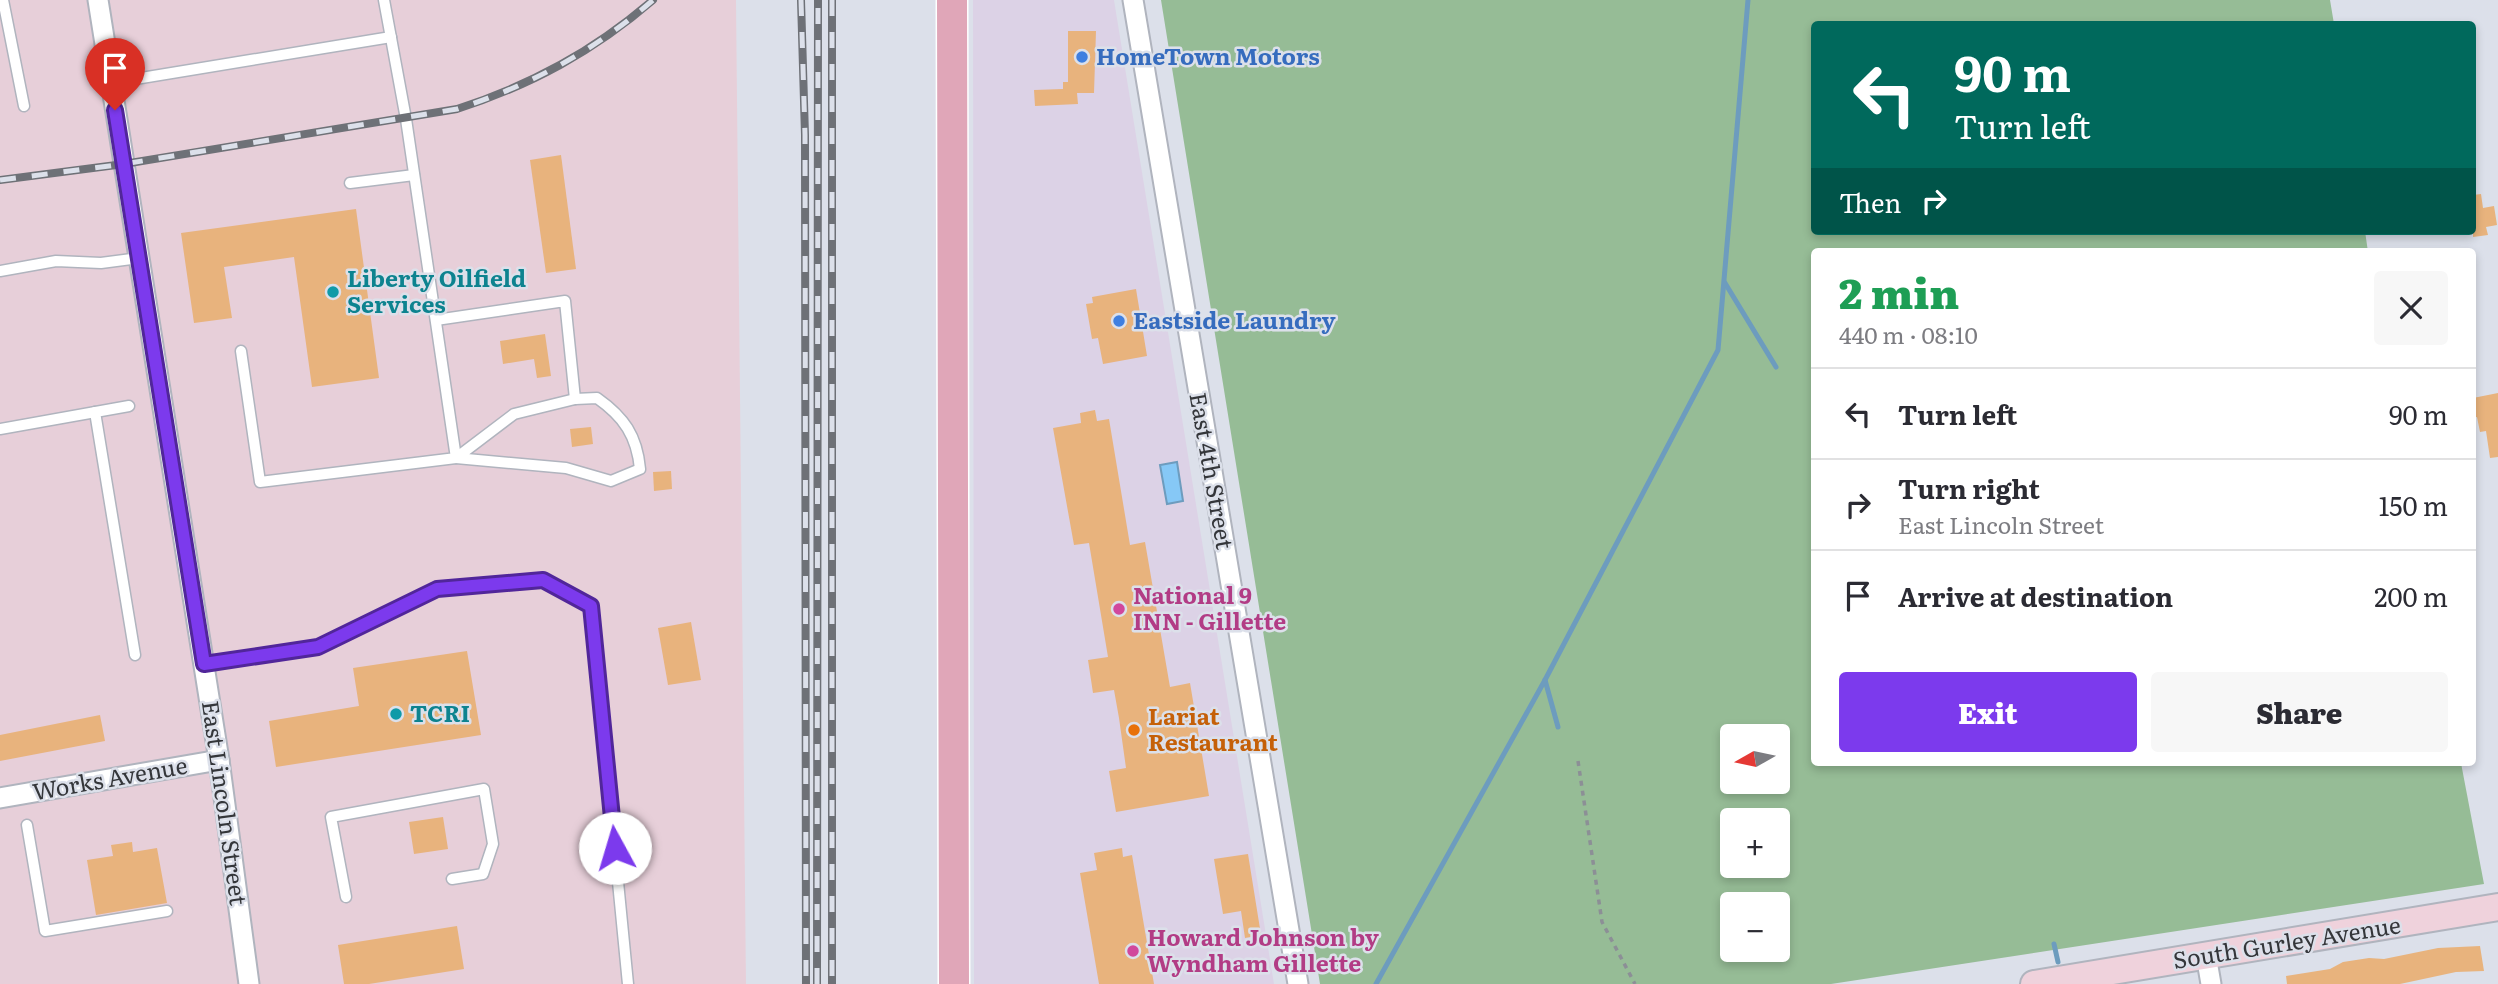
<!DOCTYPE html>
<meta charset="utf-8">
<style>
:root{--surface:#fff;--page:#f7f7f7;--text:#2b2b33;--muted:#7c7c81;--line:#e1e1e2;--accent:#7c3aed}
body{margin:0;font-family:Literata,serif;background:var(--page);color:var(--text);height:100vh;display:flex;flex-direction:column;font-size:26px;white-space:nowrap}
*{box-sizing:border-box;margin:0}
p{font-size:23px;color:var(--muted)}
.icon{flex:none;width:38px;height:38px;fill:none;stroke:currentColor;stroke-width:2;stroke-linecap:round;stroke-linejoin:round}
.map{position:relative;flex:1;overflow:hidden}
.side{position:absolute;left:1811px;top:248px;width:665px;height:518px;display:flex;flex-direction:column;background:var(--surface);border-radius:7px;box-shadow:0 4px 10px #0003}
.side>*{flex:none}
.banner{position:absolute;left:1811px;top:21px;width:665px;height:214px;border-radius:7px;box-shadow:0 4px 10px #0003;background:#00695c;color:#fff;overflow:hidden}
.needle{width:46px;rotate:261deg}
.buttons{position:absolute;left:1720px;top:724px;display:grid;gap:14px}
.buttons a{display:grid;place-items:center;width:70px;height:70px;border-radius:7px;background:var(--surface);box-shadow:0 4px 10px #0003;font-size:35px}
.pin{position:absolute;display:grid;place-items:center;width:60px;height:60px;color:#fff;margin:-72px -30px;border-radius:50% 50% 50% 0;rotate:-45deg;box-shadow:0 0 7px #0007}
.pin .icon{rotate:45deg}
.me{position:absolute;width:77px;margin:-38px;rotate:354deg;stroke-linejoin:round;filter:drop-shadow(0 0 5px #0008)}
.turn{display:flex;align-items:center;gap:24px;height:147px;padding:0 28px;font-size:32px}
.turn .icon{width:91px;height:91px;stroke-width:2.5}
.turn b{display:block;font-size:49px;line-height:60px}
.then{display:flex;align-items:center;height:66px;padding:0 28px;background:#0003;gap:14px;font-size:26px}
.round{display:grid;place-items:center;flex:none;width:74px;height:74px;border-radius:7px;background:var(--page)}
.head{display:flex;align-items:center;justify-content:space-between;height:119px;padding:0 28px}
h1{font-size:42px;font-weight:800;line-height:52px;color:#1e9e55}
.action{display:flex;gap:14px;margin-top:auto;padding:14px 28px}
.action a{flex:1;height:80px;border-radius:7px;background:var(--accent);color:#fff;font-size:28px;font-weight:800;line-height:80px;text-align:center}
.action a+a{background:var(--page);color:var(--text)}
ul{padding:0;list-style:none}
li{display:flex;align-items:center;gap:21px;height:91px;padding:0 28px;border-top:2px solid var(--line)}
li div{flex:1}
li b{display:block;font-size:26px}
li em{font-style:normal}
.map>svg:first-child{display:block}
.commercial{fill:#dcd2e6}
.industrial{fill:#e7cfd9}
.green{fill:#96bc96;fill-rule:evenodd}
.water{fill:#86c8f6;stroke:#6d9cbe;stroke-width:2}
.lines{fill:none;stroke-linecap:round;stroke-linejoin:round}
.stream{stroke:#6d9cbe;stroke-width:5}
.building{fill:#e8b37d}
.lane-casing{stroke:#b0b4be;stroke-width:13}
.street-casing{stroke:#b0b4be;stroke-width:23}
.secondary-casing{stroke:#b0b4be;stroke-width:30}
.primary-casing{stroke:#fff;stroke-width:33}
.path{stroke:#8c8f96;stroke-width:3.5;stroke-dasharray:5 5;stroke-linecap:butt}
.lane{stroke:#fff;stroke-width:10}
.street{stroke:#fff;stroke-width:19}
.secondary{stroke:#efd2dc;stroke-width:26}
.primary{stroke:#e0a6b8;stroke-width:30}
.rail-casing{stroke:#6e7177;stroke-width:8}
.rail{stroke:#dce0ea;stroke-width:5;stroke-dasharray:16;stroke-linecap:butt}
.route-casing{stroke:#51269a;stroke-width:18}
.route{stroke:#7c3aed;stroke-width:12}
.shop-dot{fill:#3f7fe0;stroke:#dce0ea;stroke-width:2.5}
.culture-dot{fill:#0f9aa8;stroke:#dce0ea;stroke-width:2.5}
.hotel-dot{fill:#d1479c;stroke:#dce0ea;stroke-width:2.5}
.food-dot{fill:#e8710a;stroke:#dce0ea;stroke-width:2.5}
.labels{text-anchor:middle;stroke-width:5;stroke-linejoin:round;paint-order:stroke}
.shop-label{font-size:23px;font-weight:bold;fill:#366cbe;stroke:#dce0ea;text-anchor:start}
.culture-label{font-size:23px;font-weight:bold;fill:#0d838f;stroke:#dce0ea;text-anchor:start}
.street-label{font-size:23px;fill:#34363a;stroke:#dce0ea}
.hotel-label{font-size:23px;font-weight:bold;fill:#b23c85;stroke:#dce0ea;text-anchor:start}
.food-label{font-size:23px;font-weight:bold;fill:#c56008;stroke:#dce0ea;text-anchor:start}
</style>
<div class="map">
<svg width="2498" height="984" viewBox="0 0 2498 984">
<rect width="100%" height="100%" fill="#dce0ea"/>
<polygon class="commercial" points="973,0 1114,0 1274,984 974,984"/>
<polygon class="industrial" points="0,0 736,0 746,984 0,984"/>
<path class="green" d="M1161,0H2330L2334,24H1815V231H2365L2368,252H1815V763H2461L2484,884L1831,984H1320ZM1732,737H1778V782H1732ZM1732,821H1778V866H1732ZM1732,905H1778V950H1732Z"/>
<polygon class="water" points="1177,462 1183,501 1167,504 1160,465"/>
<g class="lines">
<g class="stream">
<polyline points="1725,283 1776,367"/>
<polyline points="1545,680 1558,727"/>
<polyline points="2054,944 2058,962"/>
<polyline points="1376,984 1545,680 1718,350 1748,0"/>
</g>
</g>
<g class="building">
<polygon points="1068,31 1096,31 1094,93 1077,93 1078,104 1035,106 1034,90 1063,89 1063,82 1068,82"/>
<polygon points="561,155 576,269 546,273 530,160"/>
<polygon points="2481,194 2483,208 2494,206 2497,225 2486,227 2488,235 2473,237 2473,195"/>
<polygon points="356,209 379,378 312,387 294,257 224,267 232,318 194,323 181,233"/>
<polygon points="1136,289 1147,356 1103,364 1098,338 1092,339 1086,304 1093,303 1092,297"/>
<polygon points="545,334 551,376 537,378 534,359 503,364 500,341"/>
<polygon points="2498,393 2498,457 2490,458 2486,431 2480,432 2477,417 2473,418 2473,398"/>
<polygon points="1095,410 1097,421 1109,419 1130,545 1145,542 1170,687 1190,683 1209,796 1116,812 1109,771 1126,768 1119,718 1114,690 1093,693 1088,660 1108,657 1089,543 1074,545 1053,428 1081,423 1080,413"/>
<polygon points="591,427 593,444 572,447 570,429"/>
<polygon points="671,471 672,489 654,491 653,472"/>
<polygon points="691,622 701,680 668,685 658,628"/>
<polygon points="467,651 481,735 276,767 269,721 359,706 353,668"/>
<polygon points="100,715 105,741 0,761 0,735"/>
<polygon points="443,817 448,849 414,854 409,822"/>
<polygon points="132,842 133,852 157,848 167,903 96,915 87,860 113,856 111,845"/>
<polygon points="1122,848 1123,857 1132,855 1154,984 1099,984 1080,873 1097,870 1094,853"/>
<polygon points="1248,854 1261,935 1245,938 1241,911 1223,914 1214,859"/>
<polygon points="457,926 464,969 369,984 344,984 338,945"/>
<polygon points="2480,946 2484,971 2456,972 2400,984 2287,984 2286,976 2330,969 2343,962 2369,958 2384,959 2438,948"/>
</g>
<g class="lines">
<g class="lane-casing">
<g id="lane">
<polyline points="3,0 24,106"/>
<polyline points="111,83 391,37"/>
<polyline points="350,183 414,175"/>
<polyline points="0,271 56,261 101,263 139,258"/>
<polyline points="436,320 565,301 575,399"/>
<polyline points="241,351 260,482 456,458 406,119 384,0"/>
<path d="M597,398C624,417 637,436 640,469L611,481L566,468L456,458L514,414L575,399Z"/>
<polyline points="95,412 135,655"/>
<polyline points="0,429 129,406"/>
<polyline points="204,664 318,647 437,589 543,580 591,606 628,984"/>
<polyline points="27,825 45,931 167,911"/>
<polyline points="346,897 331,817 484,789 493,844 483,874 452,879"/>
</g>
</g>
<g class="street-casing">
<g id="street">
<polyline points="98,0 219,760 249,984"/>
<polyline points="1133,0 1298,984"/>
<polyline points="0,798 219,760"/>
<polyline points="2206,955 2211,984"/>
</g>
</g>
<g class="secondary-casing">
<polyline id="secondary" points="2034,984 2498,907"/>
</g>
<g class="primary-casing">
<polyline id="primary" points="952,0 954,984"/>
</g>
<polyline class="path" points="1578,761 1602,922 1635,984"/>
<use href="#lane" class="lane"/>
<use href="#street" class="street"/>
<use href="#secondary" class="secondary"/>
<use href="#primary" class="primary"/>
<g class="rail-casing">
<g id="rail">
<polyline points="801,0 805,135 806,984"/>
<polyline points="832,0 832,984"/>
<path d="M0,180L124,164L457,109C531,85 594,51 653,0"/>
<polyline points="817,984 818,0"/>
</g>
</g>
<use href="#rail" class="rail"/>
</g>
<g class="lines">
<g class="route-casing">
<polyline id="route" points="115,110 204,664 318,647 437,589 543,580 591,606 615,848"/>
</g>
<use href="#route" class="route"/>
</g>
<g class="shop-dot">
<circle cx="1082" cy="57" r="7"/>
<circle cx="1119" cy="321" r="7"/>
</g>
<g class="culture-dot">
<circle cx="333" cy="292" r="7"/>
<circle cx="396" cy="714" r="7"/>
</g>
<g class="hotel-dot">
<circle cx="1119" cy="609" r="7"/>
<circle cx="1133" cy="951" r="7"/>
</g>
<circle class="food-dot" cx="1134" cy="730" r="7"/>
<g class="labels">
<g class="shop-label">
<text x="1096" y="65">HomeTown Motors</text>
<text x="1133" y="329">Eastside Laundry</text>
</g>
<g class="culture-label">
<text x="347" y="287">Liberty Oilfield<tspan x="347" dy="26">Services</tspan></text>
<text x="410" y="722">TCRI</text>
</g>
<g class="street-label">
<text transform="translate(1211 471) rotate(80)" y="8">East 4th Street</text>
<text transform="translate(110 779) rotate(-10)" y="8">Works Avenue</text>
<text transform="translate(224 803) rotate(82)" y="8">East Lincoln Street</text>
<text transform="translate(2287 943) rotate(-9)" y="8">South Gurley Avenue</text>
</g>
<g class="hotel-label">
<text x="1133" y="604">National 9<tspan x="1133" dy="26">INN - Gillette</tspan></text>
<text x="1147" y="946">Howard Johnson by<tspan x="1147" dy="26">Wyndham Gillette</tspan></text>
</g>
<g class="food-label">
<text x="1148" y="725">Lariat<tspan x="1148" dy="26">Restaurant</tspan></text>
</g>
</g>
</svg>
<div class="buttons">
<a><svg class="needle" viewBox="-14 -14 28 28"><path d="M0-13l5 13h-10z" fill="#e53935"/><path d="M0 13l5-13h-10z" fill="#7c7c81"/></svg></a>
<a>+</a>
<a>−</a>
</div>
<div class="pin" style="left:115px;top:110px;background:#d93025"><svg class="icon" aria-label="arrive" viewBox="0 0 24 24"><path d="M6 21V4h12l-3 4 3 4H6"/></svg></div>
<svg class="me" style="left:615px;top:848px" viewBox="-20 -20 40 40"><circle r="19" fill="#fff"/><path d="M0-13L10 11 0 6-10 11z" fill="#7c3aed"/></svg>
<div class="banner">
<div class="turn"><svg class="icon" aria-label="left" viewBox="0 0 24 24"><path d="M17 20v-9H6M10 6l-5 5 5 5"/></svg><div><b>90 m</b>Turn left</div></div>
<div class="then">Then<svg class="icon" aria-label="right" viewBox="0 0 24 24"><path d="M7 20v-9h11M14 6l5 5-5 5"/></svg></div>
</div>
<section class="side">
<div class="head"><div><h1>2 min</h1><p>440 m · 08:10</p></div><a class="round"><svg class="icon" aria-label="close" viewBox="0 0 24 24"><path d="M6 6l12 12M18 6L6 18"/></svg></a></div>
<ul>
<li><svg class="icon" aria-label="left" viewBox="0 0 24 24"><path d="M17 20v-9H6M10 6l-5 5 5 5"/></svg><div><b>Turn left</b></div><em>90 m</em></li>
<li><svg class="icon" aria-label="right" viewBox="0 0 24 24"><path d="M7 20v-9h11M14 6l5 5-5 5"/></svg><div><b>Turn right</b><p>East Lincoln Street</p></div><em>150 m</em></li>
<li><svg class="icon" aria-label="arrive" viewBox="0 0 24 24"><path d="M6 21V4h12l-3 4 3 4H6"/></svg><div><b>Arrive at destination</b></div><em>200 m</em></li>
</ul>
<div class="action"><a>Exit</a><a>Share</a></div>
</section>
</div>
